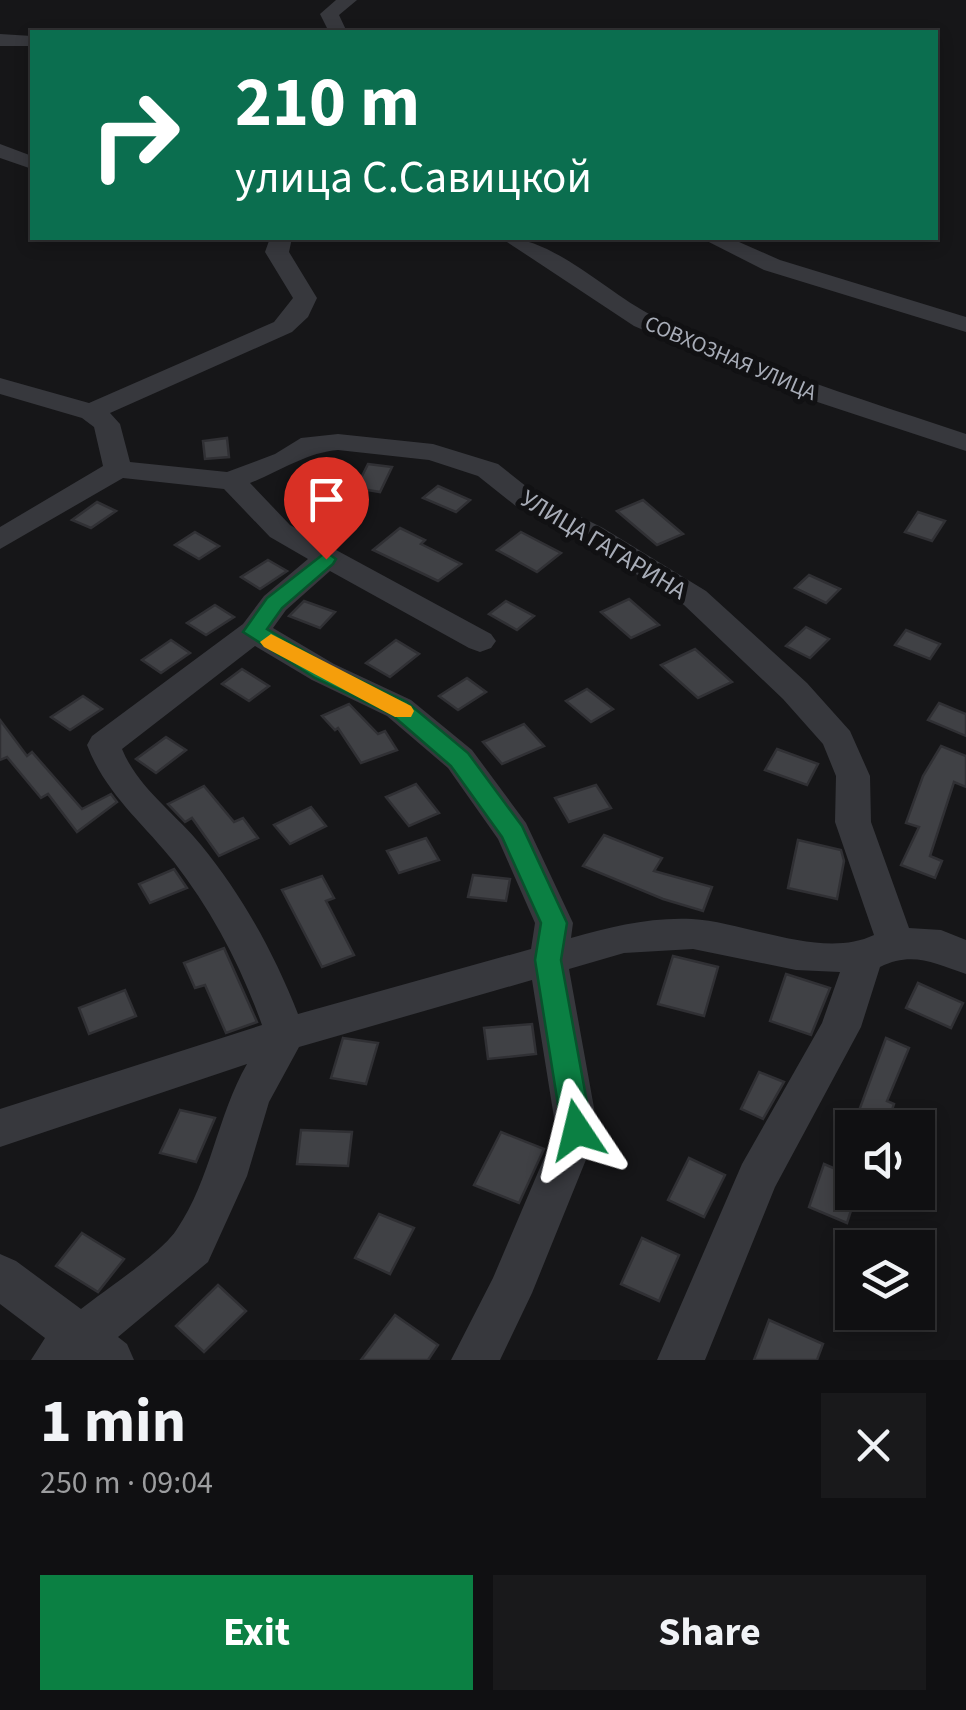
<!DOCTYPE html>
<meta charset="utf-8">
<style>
:root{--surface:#101012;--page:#19191b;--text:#f1f3f6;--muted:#9c9d9f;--line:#303032;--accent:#0b8043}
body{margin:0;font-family:"Source Sans 3",sans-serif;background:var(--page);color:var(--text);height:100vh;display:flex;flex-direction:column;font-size:38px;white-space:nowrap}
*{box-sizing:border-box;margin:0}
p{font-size:32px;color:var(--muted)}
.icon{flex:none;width:55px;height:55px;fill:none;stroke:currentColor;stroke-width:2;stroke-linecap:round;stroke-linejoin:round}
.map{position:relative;height:1360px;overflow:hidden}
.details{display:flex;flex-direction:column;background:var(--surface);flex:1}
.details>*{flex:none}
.banner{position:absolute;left:30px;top:30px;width:908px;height:210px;border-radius:0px;box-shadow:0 5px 15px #0003,0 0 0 2px var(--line);background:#0b6e4f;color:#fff;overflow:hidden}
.controls{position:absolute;left:835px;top:1110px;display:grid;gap:20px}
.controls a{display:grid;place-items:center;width:100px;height:100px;border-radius:0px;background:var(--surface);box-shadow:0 5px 15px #0003,0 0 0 2px var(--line);font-size:50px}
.pin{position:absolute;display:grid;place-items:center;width:85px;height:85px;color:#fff;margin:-102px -42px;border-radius:50% 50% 50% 0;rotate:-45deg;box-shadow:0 0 10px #0007}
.pin .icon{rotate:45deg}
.me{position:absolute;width:110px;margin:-55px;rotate:350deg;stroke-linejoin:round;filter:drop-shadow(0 0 8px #0008)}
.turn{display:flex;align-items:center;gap:35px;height:210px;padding:0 40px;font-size:45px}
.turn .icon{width:130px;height:130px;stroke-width:2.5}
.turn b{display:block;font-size:70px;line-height:85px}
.round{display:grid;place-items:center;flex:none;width:105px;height:105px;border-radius:0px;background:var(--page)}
.overview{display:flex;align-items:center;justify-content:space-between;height:170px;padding:0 40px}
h1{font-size:60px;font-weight:700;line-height:75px}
.primary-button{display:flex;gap:20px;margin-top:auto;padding:20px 40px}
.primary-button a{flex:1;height:115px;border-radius:0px;background:var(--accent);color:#fff;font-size:40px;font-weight:700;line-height:115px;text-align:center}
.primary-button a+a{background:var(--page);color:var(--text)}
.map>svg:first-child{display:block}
.building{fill:#404145;stroke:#303034;stroke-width:2.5}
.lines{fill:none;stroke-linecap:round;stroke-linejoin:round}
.minor{fill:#37383d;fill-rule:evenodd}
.route{fill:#0b8043;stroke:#07532c;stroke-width:2.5}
.slow{fill:#f59e0b}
.labels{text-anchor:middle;stroke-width:10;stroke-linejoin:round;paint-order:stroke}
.far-street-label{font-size:22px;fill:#a8adb8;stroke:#111113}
.street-label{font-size:25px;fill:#a8adb8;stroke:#111113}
</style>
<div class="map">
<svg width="966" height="1360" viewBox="0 0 966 1360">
<rect width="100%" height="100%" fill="#161618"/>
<g class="building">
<polygon points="227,438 229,457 205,459 203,441"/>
<polygon points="368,464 392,467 380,492 356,488"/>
<polygon points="438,486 470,500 456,512 423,498"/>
<polygon points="643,500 683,534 657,545 617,511"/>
<polygon points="97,502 116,511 91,528 72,520"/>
<polygon points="918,512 945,521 932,541 905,532"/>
<polygon points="400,528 425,540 421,544 461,564 438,581 373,550"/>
<polygon points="195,532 219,546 199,559 175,545"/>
<polygon points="521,532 561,553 537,572 497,550"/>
<polygon points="268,560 287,571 260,589 241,577"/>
<polygon points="809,575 840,589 826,603 795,588"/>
<polygon points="629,599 659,625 631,638 601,612"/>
<polygon points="304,601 335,612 320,628 289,616"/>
<polygon points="506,601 534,616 517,630 489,614"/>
<polygon points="215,605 234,617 206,635 187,623"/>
<polygon points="806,627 829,639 810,658 786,646"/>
<polygon points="906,630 940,644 930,659 895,645"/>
<polygon points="171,640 190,653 161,673 142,660"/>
<polygon points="396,640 419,654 390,677 366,663"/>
<polygon points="695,649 732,682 698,698 661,665"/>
<polygon points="242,669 269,686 249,701 222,684"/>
<polygon points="467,678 486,692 458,710 439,696"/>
<polygon points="587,689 613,709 591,722 566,701"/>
<polygon points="83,696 102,709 70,730 51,717"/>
<polygon points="939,703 966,714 966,736 928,720"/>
<polygon points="349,704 378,734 385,731 397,750 361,763 338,728 335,730 322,716"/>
<polygon points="0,720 27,756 32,752 82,809 111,794 117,802 77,832 48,794 41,798 7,757 0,760"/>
<polygon points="524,724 544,746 502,764 483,742"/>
<polygon points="166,737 186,750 156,773 136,759"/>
<polygon points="941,746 966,756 966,787 954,782 930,856 942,861 935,878 901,865 919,827 906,823 923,776"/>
<polygon points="777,749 818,764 807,785 765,770"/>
<polygon points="416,784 439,813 409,826 386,797"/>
<polygon points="596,785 611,808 569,822 555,798"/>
<polygon points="204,786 234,822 243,818 258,838 219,856 192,818 185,822 168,804"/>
<polygon points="311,807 326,826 290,844 274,825"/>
<polygon points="604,835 662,858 654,871 712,887 703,911 663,899 583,866"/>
<polygon points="426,838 439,860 399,873 387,851"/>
<polygon points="798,840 841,850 844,861 837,899 788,888"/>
<polygon points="174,869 187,888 150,903 139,884"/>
<polygon points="473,875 510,879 506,901 468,897"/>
<polygon points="322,876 334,898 326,901 354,955 322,967 282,890"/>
<polygon points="224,948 257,1022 226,1033 205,985 195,988 184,963"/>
<polygon points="673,956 718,967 704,1016 658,1004"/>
<polygon points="786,974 830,988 811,1035 770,1021"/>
<polygon points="918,983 963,1003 951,1028 906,1008"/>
<polygon points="125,990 136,1016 89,1034 79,1008"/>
<polygon points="532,1024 536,1054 488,1059 484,1028"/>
<polygon points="343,1038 378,1043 366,1084 331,1078"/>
<polygon points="886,1038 909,1048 887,1101 894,1104 886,1128 863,1128 854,1124"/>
<polygon points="759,1072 784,1082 763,1119 741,1109"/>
<polygon points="180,1110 215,1118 196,1162 160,1153"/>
<polygon points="301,1130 352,1132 348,1166 297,1164"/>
<polygon points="501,1132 544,1149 519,1203 474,1185"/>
<polygon points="689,1158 725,1175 704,1217 668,1200"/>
<polygon points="824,1164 852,1176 852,1192 857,1192 847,1223 809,1207"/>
<polygon points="379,1214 414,1228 390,1274 355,1258"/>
<polygon points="82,1233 124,1259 98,1292 56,1266"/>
<polygon points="642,1238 679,1255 659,1301 621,1284"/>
<polygon points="218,1285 246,1311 204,1352 176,1326"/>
<polygon points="395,1315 438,1345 428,1360 361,1360"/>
<polygon points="769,1320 823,1344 817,1360 754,1360"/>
</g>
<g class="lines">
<g class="minor">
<polygon points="336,0 357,0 339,15 347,32 329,32 320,14"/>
<polygon points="0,34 32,36 32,46 0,46"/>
<polygon points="0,144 32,156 32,169 0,158"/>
<path d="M270,238H292L289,252L317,298L308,317L292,332L110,413L120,424L130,462L227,472L275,454L301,438L338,434L433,444L498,464L537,495L603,528L706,591L807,683L850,731L870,776L871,822L909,928L941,930L966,940V974C934,963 912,951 880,967L861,1027L775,1187L705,1360H657L742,1164L822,1023L840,972L796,970L693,949L624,953L569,969L598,1130L532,1293L500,1360H451L493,1278L556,1130L532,980L299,1047L269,1102L247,1176L208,1262L118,1337L127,1344L134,1360H31L45,1338L0,1304V1254L16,1261L81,1309C105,1290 163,1252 177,1229C211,1179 217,1116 247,1064L0,1147V1109L262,1025C241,966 212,911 174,862C143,823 105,793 87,745L92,736L243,624L264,596L308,559L270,537L224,489L123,478L0,549V527L103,466L94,427L82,418L0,394V378L89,403L274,322L293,298L265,252ZM338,450L429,460L478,476L517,507L583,540L684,605L783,699L823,744L836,776L835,822L874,935C822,960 746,922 692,919C650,917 610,927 571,938L573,923L526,823L472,750L411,700L334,664L273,628L286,610L330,571L469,648L480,652L491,648L496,641L491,634L290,525L250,483C278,472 308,452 338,450ZM255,646L312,680L387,716L448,768L498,839L535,923L531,949L298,1014C274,953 242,895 201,845C175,813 138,788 122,749Z"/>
<path d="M501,238C551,235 607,293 653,316C752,366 861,399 966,434V451L787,392L634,326Z"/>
<polygon points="701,238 730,238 780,260 966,317 966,332 764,270"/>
</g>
</g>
<polygon class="route" points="326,552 336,559 333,564 282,608 267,629 331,667 407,702 468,753 522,826 567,923 561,960 592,1130 587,1139 577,1143 566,1139 562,1130 535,960 541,923 502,837 451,766 391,714 315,678 243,632 267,598"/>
<polygon class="slow" points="271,634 411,706 414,711 411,717 395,717 264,647 260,642"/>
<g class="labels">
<g class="far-street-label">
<text transform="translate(731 357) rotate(23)" y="8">СОВХОЗНАЯ УЛИЦА</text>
</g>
<g class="street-label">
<text transform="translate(604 544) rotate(31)" y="9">УЛИЦА ГАГАРИНА</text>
</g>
</g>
</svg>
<div class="controls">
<a><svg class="icon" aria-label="sound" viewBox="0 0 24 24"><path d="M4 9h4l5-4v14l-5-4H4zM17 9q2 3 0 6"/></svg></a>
<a><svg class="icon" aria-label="layers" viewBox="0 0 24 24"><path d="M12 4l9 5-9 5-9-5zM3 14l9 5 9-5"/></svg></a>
</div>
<div class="pin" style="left:326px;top:559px;background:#d93025"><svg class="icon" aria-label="arrive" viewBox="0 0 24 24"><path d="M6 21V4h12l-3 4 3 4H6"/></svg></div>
<svg class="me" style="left:577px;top:1130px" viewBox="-20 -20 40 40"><path d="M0-17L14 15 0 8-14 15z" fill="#0b8043" stroke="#fff" stroke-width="4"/></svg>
<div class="banner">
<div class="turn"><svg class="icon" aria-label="right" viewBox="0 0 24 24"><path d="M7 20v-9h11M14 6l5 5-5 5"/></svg><div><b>210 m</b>улица С.Савицкой</div></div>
</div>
</div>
<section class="details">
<div class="overview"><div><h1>1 min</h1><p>250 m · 09:04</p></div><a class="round"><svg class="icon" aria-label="close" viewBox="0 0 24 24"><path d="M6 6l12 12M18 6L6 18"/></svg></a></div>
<div class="primary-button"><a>Exit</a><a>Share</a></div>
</section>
